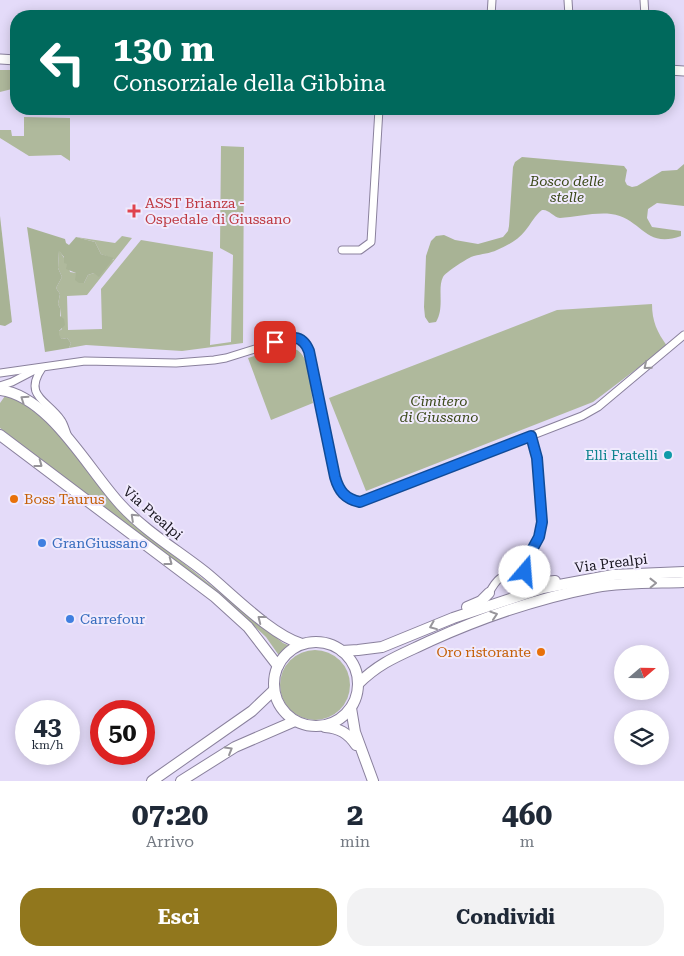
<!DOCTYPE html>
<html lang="it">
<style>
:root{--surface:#fff;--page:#f2f2f3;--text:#1f2937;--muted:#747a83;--accent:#91771d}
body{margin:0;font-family:"Roboto Serif",serif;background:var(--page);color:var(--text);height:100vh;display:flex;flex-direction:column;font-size:19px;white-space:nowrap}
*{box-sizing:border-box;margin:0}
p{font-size:16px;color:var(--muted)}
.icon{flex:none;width:28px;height:28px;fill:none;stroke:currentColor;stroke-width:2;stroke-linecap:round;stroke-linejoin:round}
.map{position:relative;height:781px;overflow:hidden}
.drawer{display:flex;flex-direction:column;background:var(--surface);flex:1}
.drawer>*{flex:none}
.hud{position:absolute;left:10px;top:10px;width:665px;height:105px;border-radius:20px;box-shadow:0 2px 12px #0003;background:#00695c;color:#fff;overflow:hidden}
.needle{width:32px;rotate:70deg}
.controls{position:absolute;left:614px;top:645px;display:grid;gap:10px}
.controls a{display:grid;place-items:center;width:55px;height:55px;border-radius:50%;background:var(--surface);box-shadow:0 2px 12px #0003;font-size:25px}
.speed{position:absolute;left:15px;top:700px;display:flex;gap:10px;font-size:25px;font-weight:700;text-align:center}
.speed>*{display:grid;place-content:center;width:65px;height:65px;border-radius:50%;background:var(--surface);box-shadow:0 2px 12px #0003;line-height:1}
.speed small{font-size:12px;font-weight:400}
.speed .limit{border:8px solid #d22;background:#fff;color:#111}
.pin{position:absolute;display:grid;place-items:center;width:42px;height:42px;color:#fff;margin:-21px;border-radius:10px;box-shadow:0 2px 8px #0006}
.me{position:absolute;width:55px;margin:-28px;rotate:18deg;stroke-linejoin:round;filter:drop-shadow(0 0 4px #0008)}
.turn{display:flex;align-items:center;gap:18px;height:105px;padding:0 20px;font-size:22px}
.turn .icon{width:65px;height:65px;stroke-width:2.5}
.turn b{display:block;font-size:35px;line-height:42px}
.eta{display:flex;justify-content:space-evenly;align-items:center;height:85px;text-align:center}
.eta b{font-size:30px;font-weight:700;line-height:35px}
.button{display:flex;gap:10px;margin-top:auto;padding:10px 20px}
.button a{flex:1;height:58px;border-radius:20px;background:var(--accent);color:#fff;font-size:20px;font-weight:700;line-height:58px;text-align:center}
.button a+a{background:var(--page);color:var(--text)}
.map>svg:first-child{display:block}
.green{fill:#afb99c}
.forest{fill:#a8b395}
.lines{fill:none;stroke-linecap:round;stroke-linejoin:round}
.minor-casing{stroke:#8a819d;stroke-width:9}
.tertiary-casing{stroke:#8a819d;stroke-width:11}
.secondary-casing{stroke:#8a819d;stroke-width:12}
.minor{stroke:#fff;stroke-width:7}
.tertiary{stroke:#fff;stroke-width:9}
.secondary{stroke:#fff;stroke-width:10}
.oneway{stroke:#97959a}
.route-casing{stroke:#114b97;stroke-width:12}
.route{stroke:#1a73e8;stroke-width:9}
.health-dot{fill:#e0444e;stroke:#f0eafd;stroke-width:2}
.culture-dot{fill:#0f9aa8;stroke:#f0eafd;stroke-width:2}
.food-dot{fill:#e8710a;stroke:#f0eafd;stroke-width:2}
.shop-dot{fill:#3f7fe0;stroke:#f0eafd;stroke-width:2}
.labels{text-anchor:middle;stroke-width:4;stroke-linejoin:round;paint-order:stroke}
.park-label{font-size:14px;font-style:italic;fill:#3b4919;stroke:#f0eafd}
.health-label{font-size:14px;fill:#be3a42;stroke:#f0eafd;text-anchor:start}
.culture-label{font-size:14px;fill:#0d838f;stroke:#f0eafd;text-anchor:end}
.food-label{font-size:14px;fill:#c56008;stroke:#f0eafd;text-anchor:start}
.street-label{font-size:14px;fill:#17141e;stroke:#f0eafd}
.shop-label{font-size:14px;fill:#366cbe;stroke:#f0eafd;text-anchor:start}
</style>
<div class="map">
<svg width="684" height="781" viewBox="0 0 684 781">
<rect width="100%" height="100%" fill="#e4dbf9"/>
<g class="green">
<polygon points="0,70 16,70 16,88 0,92"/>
<polygon points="24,117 70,118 70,161 61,155 29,156 0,138 0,130 11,130 12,136 24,136"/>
<polygon points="221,146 244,147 243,343 182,351 86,345 69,348 71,343 67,338 62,339 59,336 59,331 62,329 60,308 58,304 60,294 56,288 62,277 58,268 59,250 68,264 70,272 76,273 84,283 88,275 94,273 114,259 101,254 95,242 76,237 115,243 122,236 132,238 87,295 67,296 68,330 102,329 101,289 141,240 213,252 210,345 231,342 233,255 220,248"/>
<path d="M652,304C652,321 657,332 667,346L593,402L366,491L329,398L557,310Z"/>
<path d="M285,347C312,346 310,384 313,403L271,420L248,358Z"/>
<polygon points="5,396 18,398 49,422 137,526 283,643 290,646 280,657 266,637 252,624 0,428 0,403"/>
<circle cx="315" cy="685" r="35"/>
</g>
<g class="forest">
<path d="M522,157L624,166L627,170L625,181L627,185L632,187L637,186L662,171L677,170L684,164V206L657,203L648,209L647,218L652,227L681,231V236C644,249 642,218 611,214C596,212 575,217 560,218C553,217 549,209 542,210C535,215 531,224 525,231C519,239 507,246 497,250C489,254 479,254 471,257C465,260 446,272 443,277C437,289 445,307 436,322L429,323L425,317L424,307L426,256L431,241L436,236L444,235L455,240L478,244L503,237L508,231L509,226L513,167L515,162Z"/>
<polygon points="0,216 12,322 5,326 0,325"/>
<polygon points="27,227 65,239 66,243 69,245 76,237 95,242 101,254 114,258 99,277 94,273 88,275 84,283 79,283 75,280 76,273 66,269 67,264 64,263 64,257 59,251 58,268 62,277 56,288 60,294 58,304 60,308 60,316 64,319 65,325 59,331 59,335 62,339 67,338 71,343 69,348 45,352"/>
</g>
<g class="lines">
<g class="minor-casing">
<g id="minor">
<polyline points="568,0 569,16"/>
<polyline points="644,0 645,16"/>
<polyline points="491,16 492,0"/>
<polyline points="342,250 360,250 371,242 379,109"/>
<path d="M42,368C23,396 47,400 61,420C64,424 65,429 67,434"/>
<polyline points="0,373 85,361 176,363 214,360 226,358 290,338 298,338 306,343 309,351 335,477 339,488 345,496 352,501 360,502 582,416 598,407 684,335"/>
<polyline points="0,386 12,382 35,370"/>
<path d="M489,593C499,575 501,577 520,572C529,555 541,541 542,522L537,458L531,436"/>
</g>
</g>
<g class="tertiary-casing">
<g id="tertiary">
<polyline points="0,59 16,60"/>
<polyline points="669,70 684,71"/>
</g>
</g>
<g class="secondary-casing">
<g id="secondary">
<path d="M0,390C50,396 89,471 121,505C146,532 177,550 205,572C231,593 271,635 302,644"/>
<polyline points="0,435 215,597 248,627 278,666"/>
<polyline points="520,572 546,582 555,581"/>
<polyline points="467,607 481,601 489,593"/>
<circle cx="316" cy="684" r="42"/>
<polyline points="342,651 358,650 382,647 453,618 543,588 613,575 684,572"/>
<path d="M358,684C381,661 401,655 430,641C483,617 539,598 596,587C625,582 655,583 684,582"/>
<polyline points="351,708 355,732 373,781"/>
<path d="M325,727C339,728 348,733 356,745"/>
<polyline points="152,781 252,711 274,690"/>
<polyline points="181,781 235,747 295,721"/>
</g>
</g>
<use href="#minor" class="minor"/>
<use href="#tertiary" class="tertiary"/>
<use href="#secondary" class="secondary"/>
</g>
<defs><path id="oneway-chevron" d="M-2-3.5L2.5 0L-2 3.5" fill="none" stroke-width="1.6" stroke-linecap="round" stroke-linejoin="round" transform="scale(1.25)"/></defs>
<g class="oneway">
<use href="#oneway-chevron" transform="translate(647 366) rotate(140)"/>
<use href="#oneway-chevron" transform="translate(24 399) rotate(-146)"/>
<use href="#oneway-chevron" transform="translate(39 464) rotate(37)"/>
<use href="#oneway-chevron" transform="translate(134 517) rotate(-137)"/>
<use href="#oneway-chevron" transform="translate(169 562) rotate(37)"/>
<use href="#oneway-chevron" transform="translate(653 583) rotate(-1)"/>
<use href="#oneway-chevron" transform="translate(494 615) rotate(-18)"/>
<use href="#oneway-chevron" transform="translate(261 619) rotate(-142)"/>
<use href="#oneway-chevron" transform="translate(433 626) rotate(158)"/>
<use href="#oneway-chevron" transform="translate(229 750) rotate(-30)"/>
</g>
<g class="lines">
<g class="route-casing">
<path id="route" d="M275,342C290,337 302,333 309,351L335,477C339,491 345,499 360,502L531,436L537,458L542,522L539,537L520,572H525"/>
</g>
<use href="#route" class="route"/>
</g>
<path class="health-dot" d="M131.5 203.5h5v5h5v5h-5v5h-5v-5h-5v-5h5z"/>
<circle class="culture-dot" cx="668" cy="455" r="5"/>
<g class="food-dot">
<circle cx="14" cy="499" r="5"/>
<circle cx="541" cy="652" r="5"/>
</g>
<g class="shop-dot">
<circle cx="42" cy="543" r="5"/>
<circle cx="70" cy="619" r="5"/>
</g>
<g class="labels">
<g class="park-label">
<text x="567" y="186">Bosco delle<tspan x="567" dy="16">stelle</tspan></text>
<text x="439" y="406">Cimitero<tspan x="439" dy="16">di Giussano</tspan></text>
</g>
<g class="health-label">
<text x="145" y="208">ASST Brianza -<tspan x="145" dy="16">Ospedale di Giussano</tspan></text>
</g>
<g class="culture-label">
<text x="658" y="460">Elli Fratelli</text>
</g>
<g class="food-label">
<text x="24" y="504">Boss Taurus</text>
<text x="531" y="657" text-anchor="end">Oro ristorante</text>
</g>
<g class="street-label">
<text transform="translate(153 513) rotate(41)" y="5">Via Prealpi</text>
<text transform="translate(611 563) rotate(-7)" y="5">Via Prealpi</text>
</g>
<g class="shop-label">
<text x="52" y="548">GranGiussano</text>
<text x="80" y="624">Carrefour</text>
</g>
</g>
</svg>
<div class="controls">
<a><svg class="needle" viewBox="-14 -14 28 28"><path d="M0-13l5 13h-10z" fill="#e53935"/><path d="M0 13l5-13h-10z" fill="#747a83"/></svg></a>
<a><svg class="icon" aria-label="layers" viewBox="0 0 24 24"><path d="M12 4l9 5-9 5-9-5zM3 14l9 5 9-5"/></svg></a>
</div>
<div class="speed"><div>43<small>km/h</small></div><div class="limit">50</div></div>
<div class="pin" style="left:275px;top:342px;background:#d93025"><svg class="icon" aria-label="arrive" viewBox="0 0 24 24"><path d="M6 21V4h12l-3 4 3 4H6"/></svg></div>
<svg class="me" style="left:525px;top:572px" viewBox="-20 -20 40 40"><circle r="19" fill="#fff"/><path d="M0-13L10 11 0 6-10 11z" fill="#1a73e8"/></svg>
<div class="hud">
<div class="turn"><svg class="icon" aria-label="left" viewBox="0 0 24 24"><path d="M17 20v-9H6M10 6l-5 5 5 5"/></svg><div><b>130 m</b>Consorziale della Gibbina</div></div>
</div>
</div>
<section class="drawer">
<div class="eta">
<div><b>07:20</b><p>Arrivo</p></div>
<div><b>2</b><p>min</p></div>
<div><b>460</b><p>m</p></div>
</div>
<div class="button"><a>Esci</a><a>Condividi</a></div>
</section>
